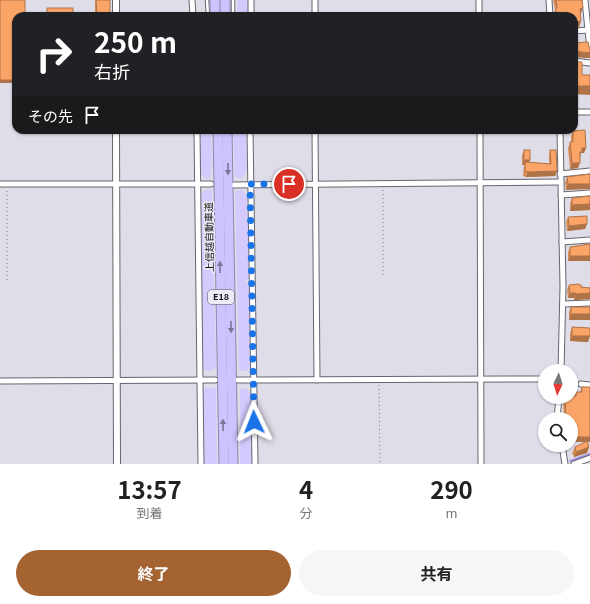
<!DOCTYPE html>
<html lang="ja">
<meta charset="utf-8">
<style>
:root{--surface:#fff;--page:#f6f6f6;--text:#222;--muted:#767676;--accent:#a66332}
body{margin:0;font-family:Georgia,"Noto Sans JP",serif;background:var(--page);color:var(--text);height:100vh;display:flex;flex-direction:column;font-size:15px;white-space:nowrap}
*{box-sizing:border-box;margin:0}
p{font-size:13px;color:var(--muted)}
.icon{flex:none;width:22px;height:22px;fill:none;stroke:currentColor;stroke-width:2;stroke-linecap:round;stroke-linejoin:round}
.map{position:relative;height:464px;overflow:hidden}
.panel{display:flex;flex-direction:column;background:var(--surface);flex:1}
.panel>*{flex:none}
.guide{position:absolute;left:12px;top:12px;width:566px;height:122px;border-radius:12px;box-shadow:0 1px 3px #0004;background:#202124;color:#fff;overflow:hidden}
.needle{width:26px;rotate:184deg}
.controls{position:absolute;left:538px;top:364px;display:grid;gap:8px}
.controls a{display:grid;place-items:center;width:40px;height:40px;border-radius:50%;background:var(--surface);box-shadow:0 1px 3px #0004;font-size:20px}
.pin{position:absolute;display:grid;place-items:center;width:34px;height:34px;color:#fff;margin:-17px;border:2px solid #fff;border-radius:50%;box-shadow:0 1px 4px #0007}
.me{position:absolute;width:44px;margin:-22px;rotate:358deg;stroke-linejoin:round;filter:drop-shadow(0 0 3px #0008)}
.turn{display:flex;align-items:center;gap:14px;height:84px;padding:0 16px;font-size:18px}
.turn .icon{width:52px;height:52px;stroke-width:2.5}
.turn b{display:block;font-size:28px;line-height:34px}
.then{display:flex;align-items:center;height:38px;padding:0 16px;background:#0003;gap:8px;font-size:15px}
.eta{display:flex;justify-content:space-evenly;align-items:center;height:68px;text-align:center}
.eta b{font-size:24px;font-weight:700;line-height:28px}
.action{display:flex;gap:8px;margin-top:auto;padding:8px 16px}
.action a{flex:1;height:46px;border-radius:24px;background:var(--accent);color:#fff;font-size:16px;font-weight:700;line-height:46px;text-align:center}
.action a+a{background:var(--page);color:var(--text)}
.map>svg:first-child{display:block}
.green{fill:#d4cafd}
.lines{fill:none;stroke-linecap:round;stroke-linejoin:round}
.stream{stroke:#a28ee6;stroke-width:2}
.service-casing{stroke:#67666f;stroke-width:4.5}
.minor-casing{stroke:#67666f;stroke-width:7}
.tertiary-casing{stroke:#67666f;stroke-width:8}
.motorway-casing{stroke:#8d86ae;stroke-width:11}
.path{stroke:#74737a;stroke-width:1;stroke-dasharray:1 3;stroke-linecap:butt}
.service{stroke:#fff;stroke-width:2.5}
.minor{stroke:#fff;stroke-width:5}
.tertiary{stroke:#fff;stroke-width:6}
.motorway{stroke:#cec3fe;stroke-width:9}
.wall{fill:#d78d59}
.shaded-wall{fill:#af7348}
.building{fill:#faa467;stroke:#af7348}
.oneway{fill:#7b7496}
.route{stroke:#1a73e8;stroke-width:7;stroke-dasharray:0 12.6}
.labels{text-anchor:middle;stroke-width:3;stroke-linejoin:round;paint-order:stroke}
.shield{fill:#ecebf6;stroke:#56545b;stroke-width:1}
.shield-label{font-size:9px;font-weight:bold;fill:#151418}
.street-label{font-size:10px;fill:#151418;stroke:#ecebf6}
</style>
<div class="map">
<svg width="590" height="464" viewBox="0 0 590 464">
<rect width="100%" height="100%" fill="#dfdde8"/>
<g class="green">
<polygon points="238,0 250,0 250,16 236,16"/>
<polygon points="201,130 211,130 212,160 210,179 204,178 201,173"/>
<polygon points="233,130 246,130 247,170 242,178 237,178 235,176"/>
<path d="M205,190H212L216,365L214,370C208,372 206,371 202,366L201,194Z"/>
<polygon points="238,190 242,190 247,196 249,279 246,280 246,282 249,282 250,368 246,371 239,371 235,192"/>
<polygon points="206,387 216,388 217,464 203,464 203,392"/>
<polygon points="246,388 251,394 253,464 240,464 240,389"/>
</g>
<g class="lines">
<polyline class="stream" points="570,461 590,454"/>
<g class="service-casing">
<g id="service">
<polyline points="207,0 208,16"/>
<polyline points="233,16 233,0"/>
</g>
</g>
<g class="minor-casing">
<g id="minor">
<polyline points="192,0 193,16"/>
<polyline points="479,0 479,16"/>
<polyline points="549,0 550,16"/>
<polyline points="585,0 590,50"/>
<polyline points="251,16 251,0"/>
<polyline points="315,16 315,0"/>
<polyline points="574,31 588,30"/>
<polyline points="574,61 590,63"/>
<polyline points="574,112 590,112"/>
<polyline points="197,130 201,464"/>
<polyline points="250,130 255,464"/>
<polyline points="315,130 317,380"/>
<polyline points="480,130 481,464"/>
<polyline points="560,130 563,287 561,371"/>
<polyline points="560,174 590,171"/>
<polyline points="0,184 211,184"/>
<polyline points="234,185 561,182"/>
<polyline points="561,195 590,193"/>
<polyline points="562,242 590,240"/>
<polyline points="563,304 590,303"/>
<polyline points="238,380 545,379"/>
<polyline points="0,381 215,380"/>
<polyline points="581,384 590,385"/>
<polyline points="557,419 559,397"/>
<polyline points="562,445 565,464"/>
<polyline points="574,464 590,458"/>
</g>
</g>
<g class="tertiary-casing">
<g id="tertiary">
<polyline points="116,0 116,16"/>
<polyline points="116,130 117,464"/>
</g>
</g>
<g class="motorway-casing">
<g id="motorway">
<polyline points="215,0 215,16"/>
<polyline points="225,0 225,16"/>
<polyline points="218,130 224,464"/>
<polyline points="227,130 233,464"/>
</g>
</g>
<g class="path">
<polyline points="383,190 383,275"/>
<polyline points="7,280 7,191"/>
<polyline points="379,385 380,464"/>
</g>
<use href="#service" class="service"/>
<use href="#minor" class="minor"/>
<use href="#tertiary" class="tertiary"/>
<use href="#motorway" class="motorway"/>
</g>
<g class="wall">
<rect x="95" y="0" width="15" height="16"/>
<polygon points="553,0 582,0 581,13 580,14 581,21 579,27 574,28 574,16 554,16 554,13 555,10"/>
<polygon points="573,131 586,148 584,153 581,153 580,157 578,168 570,169 568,148 570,142 571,142 571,136"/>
<polygon points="524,150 529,162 549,164 549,155 550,150 557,171 555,176 526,177 523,176 524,165 522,165 522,155"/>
<polygon points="590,174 566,190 565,183 567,177"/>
<polygon points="590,196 590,210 570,211 570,203 572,198"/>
<polygon points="568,217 587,224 585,229 567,231 566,222"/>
<polygon points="590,244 568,261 568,252 570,247"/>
<polygon points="569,285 581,287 589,288 590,286 590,299 574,300 574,298 568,298 567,290"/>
<polygon points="571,307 590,307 590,320 569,320 569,312"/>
<polygon points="572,327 588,342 570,341 570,333"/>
<polygon points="582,387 590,442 588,442 589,447 587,453 574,457 572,453 575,447 586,442 571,419 564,419 563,401 564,397 571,397 574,396 576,392 580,392"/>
</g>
<g class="shaded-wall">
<polygon points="583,8 581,13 578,15 580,9"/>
<polygon points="581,21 579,27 574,28 574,23"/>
<polygon points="575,51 590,53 590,58 585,58 574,57 574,54"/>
<rect x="0" y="80" width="16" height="3"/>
<polygon points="574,86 590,86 590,95 574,94"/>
<polygon points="582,148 586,148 584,153 581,153 580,157 580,152"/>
<polygon points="524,160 530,160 528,165 525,162 524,165 522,165"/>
<polygon points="572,163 580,163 578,168 570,169"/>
<polygon points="557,171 555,176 526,177 528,172"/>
<polygon points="568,184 590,184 590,189 566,190"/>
<polygon points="590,204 590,210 570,211 572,205"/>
<polygon points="587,224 585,229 567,231 569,226"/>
<polygon points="570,256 590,256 590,261 568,261"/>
<polygon points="570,293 576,293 574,298 568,298"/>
<polygon points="590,293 590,299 574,300 576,294"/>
<polygon points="571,314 590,314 590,320 569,320"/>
<polygon points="572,336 590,336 588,342 570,341"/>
<rect x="571" y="437" width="19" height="5"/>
<polygon points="589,447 587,453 574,457 576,452"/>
</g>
<g class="building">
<polygon points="0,0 25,0 25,16 16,16 16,80 0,80"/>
<polygon points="96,0 110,0 110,16 97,16"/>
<polygon points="556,0 582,0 583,8 580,9 581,21 574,23 574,16 556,16 556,8 557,8"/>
<rect x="47" y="8" width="26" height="8"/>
<polygon points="588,42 589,47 590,47 590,53 575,51 575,50 574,50 574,43"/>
<polygon points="574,62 582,62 582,75 590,75 590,86 574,86"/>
<polygon points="585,130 586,148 582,148 582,152 580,152 580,163 572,163 570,142 573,142 573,131"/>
<rect x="524" y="150" width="6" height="10"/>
<polygon points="550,150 556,150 557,171 528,172 525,171 525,162 551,164"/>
<polygon points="590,174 590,184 568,184 567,177"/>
<polygon points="590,196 590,204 572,205 572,198"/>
<polygon points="587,216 587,224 569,226 568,217"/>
<polygon points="590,244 590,256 570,256 570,247"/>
<polygon points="578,284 581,285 581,287 590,288 590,293 576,294 576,293 570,293 569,285"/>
<rect x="571" y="307" width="19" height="7"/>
<polygon points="572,327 590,328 590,336 572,336"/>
<polygon points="582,387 590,387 590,437 571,437 571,419 566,419 565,397 571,397 571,396 576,396 576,392 582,392"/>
<polygon points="587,441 589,447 576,452 575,447"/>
</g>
<defs><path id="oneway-solid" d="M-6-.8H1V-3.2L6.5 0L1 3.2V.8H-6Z"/></defs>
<g class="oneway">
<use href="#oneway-solid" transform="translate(228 169) rotate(89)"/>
<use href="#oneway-solid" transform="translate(220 267) rotate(-91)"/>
<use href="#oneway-solid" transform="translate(231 327) rotate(89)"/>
<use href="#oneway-solid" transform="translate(223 425) rotate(-91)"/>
</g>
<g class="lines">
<polyline class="route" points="254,422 250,184 289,184"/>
</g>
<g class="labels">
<rect class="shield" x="208" y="290" width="26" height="14" rx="3"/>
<g class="shield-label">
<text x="221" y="300">E18</text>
</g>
<g class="street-label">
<text transform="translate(209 237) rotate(-91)" y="4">上信越自動車道</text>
</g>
</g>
</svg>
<div class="controls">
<a><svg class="needle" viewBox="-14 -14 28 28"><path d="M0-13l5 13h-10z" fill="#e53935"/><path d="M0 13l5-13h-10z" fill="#767676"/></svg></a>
<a><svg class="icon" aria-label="search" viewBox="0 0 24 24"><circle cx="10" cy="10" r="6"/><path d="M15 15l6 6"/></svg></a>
</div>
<div class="pin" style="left:289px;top:184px;background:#d93025"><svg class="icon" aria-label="arrive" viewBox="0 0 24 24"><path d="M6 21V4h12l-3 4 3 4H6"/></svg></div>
<svg class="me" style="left:254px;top:422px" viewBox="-20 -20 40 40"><path d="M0-17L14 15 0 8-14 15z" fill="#1a73e8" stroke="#fff" stroke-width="4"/></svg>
<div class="guide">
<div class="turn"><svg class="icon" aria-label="right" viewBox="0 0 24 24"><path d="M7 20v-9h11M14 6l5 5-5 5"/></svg><div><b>250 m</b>右折</div></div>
<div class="then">その先<svg class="icon" aria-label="arrive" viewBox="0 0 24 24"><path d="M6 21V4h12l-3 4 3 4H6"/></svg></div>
</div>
</div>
<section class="panel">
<div class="eta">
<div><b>13:57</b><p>到着</p></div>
<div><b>4</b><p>分</p></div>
<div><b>290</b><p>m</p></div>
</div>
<div class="action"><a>終了</a><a>共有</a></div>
</section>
